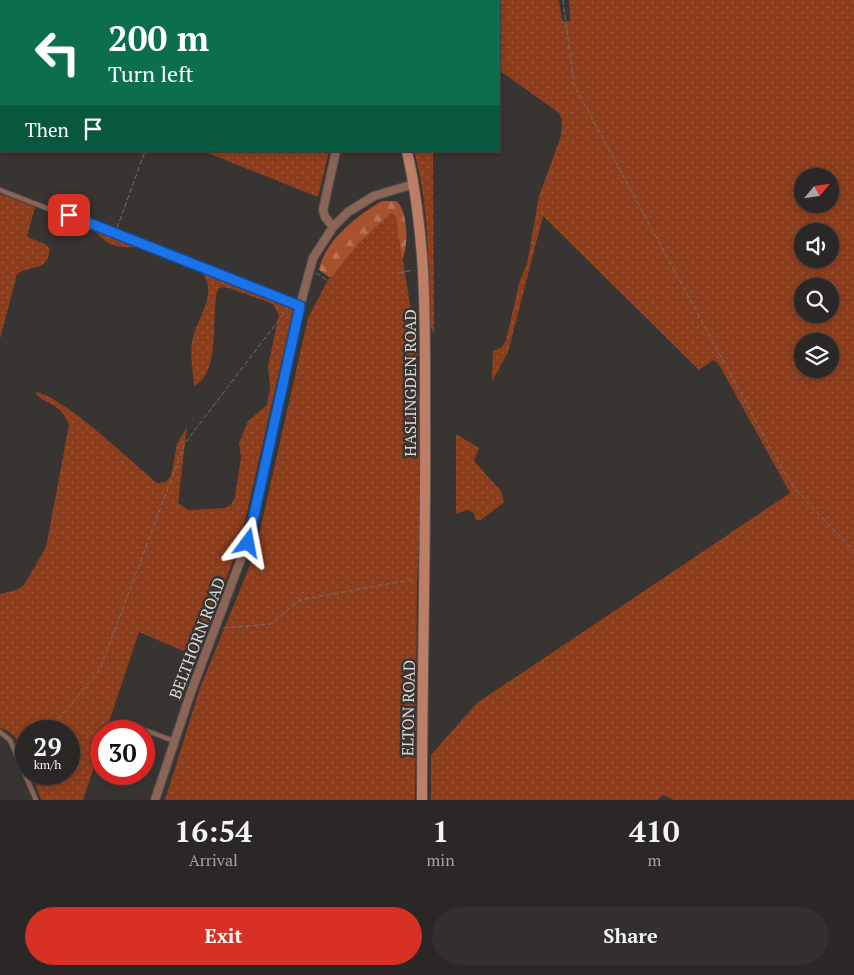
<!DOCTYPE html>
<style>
:root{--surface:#2a2726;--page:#322f2e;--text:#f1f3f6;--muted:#a5a5a7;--line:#464443;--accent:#d93025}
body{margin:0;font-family:"PT Serif",serif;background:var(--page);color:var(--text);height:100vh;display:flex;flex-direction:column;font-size:19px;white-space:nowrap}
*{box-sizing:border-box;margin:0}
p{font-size:16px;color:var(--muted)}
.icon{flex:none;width:28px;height:28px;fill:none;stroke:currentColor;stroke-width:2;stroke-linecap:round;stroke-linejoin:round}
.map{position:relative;height:800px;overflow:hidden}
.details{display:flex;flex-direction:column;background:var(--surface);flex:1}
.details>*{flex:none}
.hud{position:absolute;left:0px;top:0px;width:500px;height:152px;box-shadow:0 2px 8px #0003,0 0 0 1px var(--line);background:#0b6e4f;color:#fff;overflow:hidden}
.needle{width:32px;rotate:61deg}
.fabs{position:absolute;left:794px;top:168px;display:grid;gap:10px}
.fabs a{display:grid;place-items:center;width:45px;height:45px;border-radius:50%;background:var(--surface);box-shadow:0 2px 8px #0003,0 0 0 1px var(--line);font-size:25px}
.speed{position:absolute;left:15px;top:720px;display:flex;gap:10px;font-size:25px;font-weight:700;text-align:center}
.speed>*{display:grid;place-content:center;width:65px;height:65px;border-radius:50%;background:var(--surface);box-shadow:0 2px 8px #0003,0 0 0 1px var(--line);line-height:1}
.speed small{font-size:12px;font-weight:400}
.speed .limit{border:8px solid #d22;background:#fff;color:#111}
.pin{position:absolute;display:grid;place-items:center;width:42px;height:42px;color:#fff;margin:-21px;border-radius:10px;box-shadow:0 2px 8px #0006}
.me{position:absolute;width:55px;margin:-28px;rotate:13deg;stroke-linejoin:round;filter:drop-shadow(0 0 4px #0008)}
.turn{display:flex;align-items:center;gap:18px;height:105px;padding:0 25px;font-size:22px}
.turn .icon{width:65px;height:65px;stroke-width:2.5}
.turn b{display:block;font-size:35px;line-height:42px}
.then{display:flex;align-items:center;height:48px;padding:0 25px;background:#0003;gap:10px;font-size:19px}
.eta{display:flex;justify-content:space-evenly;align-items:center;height:85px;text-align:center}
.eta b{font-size:30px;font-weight:700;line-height:35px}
.button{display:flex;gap:10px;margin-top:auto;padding:10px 25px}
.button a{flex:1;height:58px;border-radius:30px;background:var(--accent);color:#fff;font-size:20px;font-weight:700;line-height:58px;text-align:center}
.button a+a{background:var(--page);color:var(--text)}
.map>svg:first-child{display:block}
.grass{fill:url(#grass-dots);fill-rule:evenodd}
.forest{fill:url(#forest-firs)}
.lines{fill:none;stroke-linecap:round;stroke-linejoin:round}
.service-casing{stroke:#565250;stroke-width:6}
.minor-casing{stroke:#565250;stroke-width:10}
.secondary-casing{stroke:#565250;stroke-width:12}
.path{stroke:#726f6d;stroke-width:1;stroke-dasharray:5 2.5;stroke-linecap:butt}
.service{stroke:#8c6455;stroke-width:4}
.minor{stroke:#8c6455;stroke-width:8}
.secondary{stroke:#bc7e66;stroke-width:10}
.route-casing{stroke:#114b97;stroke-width:12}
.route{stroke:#1a73e8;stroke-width:9}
.labels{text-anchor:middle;stroke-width:5;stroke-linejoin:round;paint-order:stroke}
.street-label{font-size:16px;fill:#dcdad9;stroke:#383432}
</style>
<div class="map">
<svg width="854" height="800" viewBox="0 0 854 800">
<defs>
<pattern id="grass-dots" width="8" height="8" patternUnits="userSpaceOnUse" patternTransform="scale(1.25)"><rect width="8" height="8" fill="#8c3d1c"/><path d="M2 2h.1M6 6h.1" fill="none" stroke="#9c583c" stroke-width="1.8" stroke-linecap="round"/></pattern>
<pattern id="forest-firs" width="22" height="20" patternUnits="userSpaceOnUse" patternTransform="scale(1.25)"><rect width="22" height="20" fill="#a8512d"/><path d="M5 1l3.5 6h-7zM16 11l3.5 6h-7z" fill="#b77255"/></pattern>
</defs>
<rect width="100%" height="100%" fill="#383432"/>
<g class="grass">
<polygon points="0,0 287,0 288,1 1,2"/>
<path d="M480,0H559L562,21H570L569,0H854V800H674L663,795L657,800H431V755L477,703L790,493L718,363L713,360L699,370L543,216L508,352L492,382L493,351L502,347L506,340L520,280L527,264L539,196L561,136L562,120L559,113L499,70V1ZM802,176H830V204H802ZM802,231H830V259H802ZM802,286H830V314H802ZM802,341H830V369H802Z"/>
<polygon points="203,151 329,151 318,197"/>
<path d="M414,151H433L434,334L430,325C428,267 430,208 414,151Z"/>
<path d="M0,194L35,207L27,237L45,244L50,249C47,273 32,264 17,274L0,339Z"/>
<polygon points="391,213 396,217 418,354 420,522 417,584 415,800 165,800 200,688 255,553 308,318 329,278 332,277 358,244"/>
<path d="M93,229L138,247C114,248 109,246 93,229Z"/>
<path d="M202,272L294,307L241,538L210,623L198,644L195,656L139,632L106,731H101V746L83,800H41L32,774H69V731H26V759C21,744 15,732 0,728V594L16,590L24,585L46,547L69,425C59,399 43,406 35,392C62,395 133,463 157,483L166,482L171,476L177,444L187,427L178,503L188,510L225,508L231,505L235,497L241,457L239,443L248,421L267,405L270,387L268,366L279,315L273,304L229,288L222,287L218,289C210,315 222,373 194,386C193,372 190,356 192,342C196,317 219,296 202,272Z"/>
<polygon points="456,434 479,448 474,461 501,491 504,502 481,520 476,520 473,512 467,510 456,514"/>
</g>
<path class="forest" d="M382,201H396C408,209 409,247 402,259L396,217L391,213L358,244L332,277H329L319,270C325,240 357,216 382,201Z"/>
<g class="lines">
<g class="service-casing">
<g id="service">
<polyline points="298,0 299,1"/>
<polyline points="0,190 300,306"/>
<polyline points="123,722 174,741"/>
<polyline points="0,732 10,740 36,800"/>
</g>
</g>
<g class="minor-casing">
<g id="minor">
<polyline points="422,1 422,0"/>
<polyline points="333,227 325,217 323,210 336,151"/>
<polyline points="155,800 191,692 247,543 300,306 313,258 333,227 348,212 374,196 414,184"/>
</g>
</g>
<g class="secondary-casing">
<g id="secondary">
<polyline points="350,0 350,1"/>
<path d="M407,151C427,241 425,323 425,414C426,543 422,671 422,800"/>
</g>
</g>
<g class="path">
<polyline points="374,0 375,1"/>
<polyline points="563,0 574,85 779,464 795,489 854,551"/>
<polyline points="198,1 198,0"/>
<polyline points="117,228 145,151"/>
<polyline points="316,273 328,281"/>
<polyline points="398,273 413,270"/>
<polyline points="223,628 271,624 300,600 415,579"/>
<polyline points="49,731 100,669 185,443 288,308"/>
</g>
<use href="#service" class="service"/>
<use href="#minor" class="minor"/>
<use href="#secondary" class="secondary"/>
</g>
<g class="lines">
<g class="route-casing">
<polyline id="route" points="69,215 300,306 248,543"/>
</g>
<use href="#route" class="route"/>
</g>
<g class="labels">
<g class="street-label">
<text transform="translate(410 383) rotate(-90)" y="6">HASLINGDEN ROAD</text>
<text transform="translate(197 638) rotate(-69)" y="6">BELTHORN ROAD</text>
<text transform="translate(408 708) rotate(-89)" y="6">ELTON ROAD</text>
</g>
</g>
</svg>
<div class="fabs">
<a><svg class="needle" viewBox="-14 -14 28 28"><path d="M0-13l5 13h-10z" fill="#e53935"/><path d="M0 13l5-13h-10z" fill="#a5a5a7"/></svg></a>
<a><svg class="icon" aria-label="sound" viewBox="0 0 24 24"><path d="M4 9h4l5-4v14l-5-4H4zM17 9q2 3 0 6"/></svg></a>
<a><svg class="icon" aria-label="search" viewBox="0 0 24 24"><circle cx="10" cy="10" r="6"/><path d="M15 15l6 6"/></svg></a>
<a><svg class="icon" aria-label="layers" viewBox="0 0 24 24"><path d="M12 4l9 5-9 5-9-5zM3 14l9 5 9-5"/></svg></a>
</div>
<div class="speed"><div>29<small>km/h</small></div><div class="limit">30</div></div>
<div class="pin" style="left:69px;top:215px;background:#d93025"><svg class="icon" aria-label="arrive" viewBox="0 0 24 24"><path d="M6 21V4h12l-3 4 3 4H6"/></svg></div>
<svg class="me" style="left:248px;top:543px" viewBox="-20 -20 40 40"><path d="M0-17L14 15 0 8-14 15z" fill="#1a73e8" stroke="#fff" stroke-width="4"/></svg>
<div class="hud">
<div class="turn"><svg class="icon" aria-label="left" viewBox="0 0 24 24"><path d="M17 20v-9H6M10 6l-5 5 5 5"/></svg><div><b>200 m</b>Turn left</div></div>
<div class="then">Then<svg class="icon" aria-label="arrive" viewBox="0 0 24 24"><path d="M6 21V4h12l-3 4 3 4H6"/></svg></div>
</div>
</div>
<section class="details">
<div class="eta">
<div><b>16:54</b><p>Arrival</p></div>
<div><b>1</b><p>min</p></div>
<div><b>410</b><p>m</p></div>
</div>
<div class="button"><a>Exit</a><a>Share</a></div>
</section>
